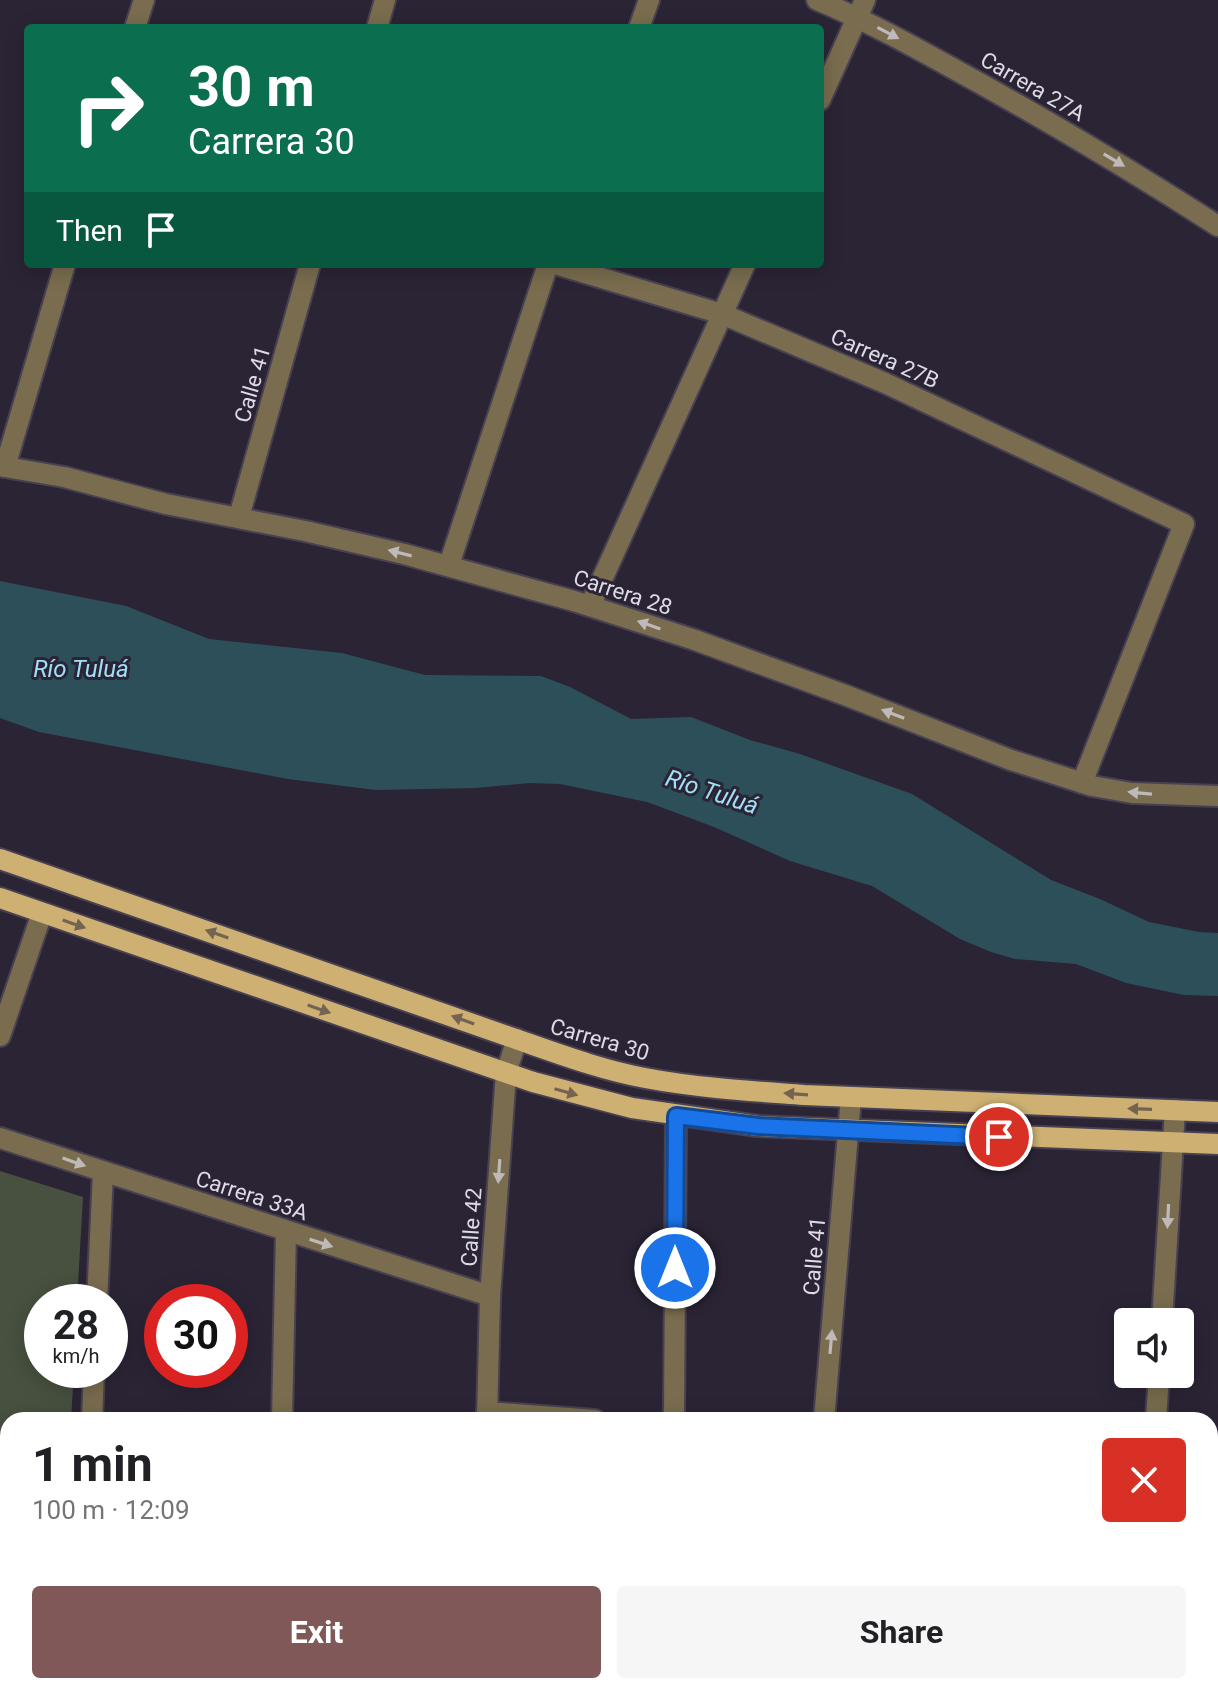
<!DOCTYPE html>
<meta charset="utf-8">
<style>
:root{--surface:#fff;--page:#f6f6f6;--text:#202124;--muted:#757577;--accent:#805857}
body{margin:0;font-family:Roboto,sans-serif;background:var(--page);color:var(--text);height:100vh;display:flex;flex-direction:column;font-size:30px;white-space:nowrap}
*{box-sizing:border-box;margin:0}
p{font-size:26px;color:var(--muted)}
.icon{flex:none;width:44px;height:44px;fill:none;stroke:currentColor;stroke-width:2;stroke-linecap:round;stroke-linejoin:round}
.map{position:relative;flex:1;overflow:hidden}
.details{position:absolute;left:0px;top:1412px;width:1218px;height:282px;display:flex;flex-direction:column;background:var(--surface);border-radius:24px 24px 0 0;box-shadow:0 4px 20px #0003}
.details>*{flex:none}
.banner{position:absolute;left:24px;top:24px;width:800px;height:244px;border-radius:8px;box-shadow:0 4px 20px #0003;background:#0b6e4f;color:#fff;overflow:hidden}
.tools{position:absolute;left:1114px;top:1308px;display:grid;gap:16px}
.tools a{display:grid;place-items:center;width:80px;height:80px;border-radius:8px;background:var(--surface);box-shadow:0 4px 20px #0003;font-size:40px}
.speed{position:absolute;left:24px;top:1284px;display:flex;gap:16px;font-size:40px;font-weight:700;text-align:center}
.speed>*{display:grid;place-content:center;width:104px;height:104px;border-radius:50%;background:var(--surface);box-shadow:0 4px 20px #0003;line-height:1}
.speed small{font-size:20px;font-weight:400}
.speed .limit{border:12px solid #d22;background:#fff;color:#111}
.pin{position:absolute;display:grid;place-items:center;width:68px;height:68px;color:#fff;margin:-34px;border:4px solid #fff;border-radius:50%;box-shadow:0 2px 8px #0007}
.me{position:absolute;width:88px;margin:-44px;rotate:0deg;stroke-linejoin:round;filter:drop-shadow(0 0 6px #0008)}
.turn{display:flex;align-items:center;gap:28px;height:168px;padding:0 32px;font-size:36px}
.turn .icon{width:104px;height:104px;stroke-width:2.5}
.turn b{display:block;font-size:56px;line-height:68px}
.then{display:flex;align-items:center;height:76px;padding:0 32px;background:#0003;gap:16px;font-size:30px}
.round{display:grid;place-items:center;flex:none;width:84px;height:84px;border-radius:8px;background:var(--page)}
.summary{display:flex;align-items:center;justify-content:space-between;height:136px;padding:0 32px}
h1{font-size:48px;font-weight:700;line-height:60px}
.primary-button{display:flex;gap:16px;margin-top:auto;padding:16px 32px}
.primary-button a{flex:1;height:92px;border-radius:8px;background:var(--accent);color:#fff;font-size:32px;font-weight:700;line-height:92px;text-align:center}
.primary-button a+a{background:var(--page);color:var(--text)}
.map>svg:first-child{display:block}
.green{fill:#485140}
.water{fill:#2d4f5a}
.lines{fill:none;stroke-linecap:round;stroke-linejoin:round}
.minor-casing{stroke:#484151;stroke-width:24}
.major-casing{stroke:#484151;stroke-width:24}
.minor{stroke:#7a6d4f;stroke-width:20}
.major{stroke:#ceb172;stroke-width:20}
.oneway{fill:#c0b9b9}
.oneway2{fill:#746350}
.route-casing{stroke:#114b97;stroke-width:20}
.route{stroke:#1a73e8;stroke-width:14}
.labels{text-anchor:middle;stroke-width:6;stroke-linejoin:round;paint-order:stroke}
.street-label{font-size:22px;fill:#dedae6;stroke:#2b2435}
.water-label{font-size:24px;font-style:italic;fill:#9ee0f7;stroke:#2b2435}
</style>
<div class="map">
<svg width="1218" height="1693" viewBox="0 0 1218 1693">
<rect width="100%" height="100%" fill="#2b2435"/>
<polygon class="green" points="0,1171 83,1197 77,1302 42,1302 42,1370 74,1370 71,1420 8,1420 8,1686 58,1686 58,1693 0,1693"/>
<polygon class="water" points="0,581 126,606 209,639 342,653 425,675 541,676 570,687 631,719 691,717 750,740 800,754 912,794 1051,880 1100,899 1149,922 1199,932 1218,933 1218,996 1184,995 1126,983 1076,964 1015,959 991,952 960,939 872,886 790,861 714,827 647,802 560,784 530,783 476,788 376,790 288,779 39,732 0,718"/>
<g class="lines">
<g class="minor-casing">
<g id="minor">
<path d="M817,0C865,20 909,44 954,69C1044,118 1132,171 1218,226"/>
<polyline points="135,28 144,0"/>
<polyline points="377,28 385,0"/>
<polyline points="639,28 649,0"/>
<polyline points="820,100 865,0"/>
<polyline points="555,264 722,314 885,383 1184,524 1082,783"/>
<polyline points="0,466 64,477 166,504 305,531 404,554 574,601 695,640 845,695 1011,760 1092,786 1132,793 1218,796"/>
<polyline points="5,467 65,264"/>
<polyline points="239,517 310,264"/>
<polyline points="449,565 548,264"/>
<polyline points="590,606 745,264"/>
<polyline points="0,1036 42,913"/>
<polyline points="0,1138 490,1296"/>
<polyline points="97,1302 103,1172"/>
<polyline points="1162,1322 1175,1110"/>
<polyline points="487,1412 595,1420"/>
<polyline points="92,1420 94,1370"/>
<polyline points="282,1420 286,1231"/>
<polyline points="487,1420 490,1296 506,1073 517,1039"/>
<polyline points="674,1420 676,1116"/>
<polyline points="824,1420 851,1097"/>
<polyline points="1156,1420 1159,1374"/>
<polyline points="1210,1477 1218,1478"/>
<polyline points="832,1686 832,1693"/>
<polyline points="81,1693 81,1686"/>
<polyline points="276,1693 276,1686"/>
<polyline points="480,1693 480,1686"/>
<polyline points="1142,1693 1143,1686"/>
</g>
</g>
<g class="major-casing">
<g id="major">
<path d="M0,859L533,1045C570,1058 607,1071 645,1078C698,1088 751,1091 804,1095L1218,1112"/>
<polyline points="0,898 533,1082 632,1108 758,1126 1218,1144"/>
</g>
</g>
<use href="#minor" class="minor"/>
<use href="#major" class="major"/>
</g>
<defs><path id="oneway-solid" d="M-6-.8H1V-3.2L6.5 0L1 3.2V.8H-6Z" transform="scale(2)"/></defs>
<g class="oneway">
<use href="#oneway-solid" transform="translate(888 33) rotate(28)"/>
<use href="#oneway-solid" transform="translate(1114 160) rotate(31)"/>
<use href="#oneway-solid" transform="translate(400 553) rotate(-166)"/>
<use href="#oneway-solid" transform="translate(649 625) rotate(-161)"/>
<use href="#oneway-solid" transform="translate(893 714) rotate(-159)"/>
<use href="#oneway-solid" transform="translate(1140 793) rotate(-175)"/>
<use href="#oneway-solid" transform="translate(74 1162) rotate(19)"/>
<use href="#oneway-solid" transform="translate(499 1171) rotate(94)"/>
<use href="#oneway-solid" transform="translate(1168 1216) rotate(93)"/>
<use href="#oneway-solid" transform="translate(321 1243) rotate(18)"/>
<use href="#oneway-solid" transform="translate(831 1342) rotate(-85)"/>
</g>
<g class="oneway2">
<use href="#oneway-solid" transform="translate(74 924) rotate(19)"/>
<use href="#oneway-solid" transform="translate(217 934) rotate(-161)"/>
<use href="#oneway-solid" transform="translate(319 1009) rotate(19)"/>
<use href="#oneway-solid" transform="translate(463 1020) rotate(-160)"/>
<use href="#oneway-solid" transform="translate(566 1092) rotate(16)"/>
<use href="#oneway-solid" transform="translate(796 1094) rotate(-176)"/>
<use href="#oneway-solid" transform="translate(1140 1109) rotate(-178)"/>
</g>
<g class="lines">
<g class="route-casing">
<polyline id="route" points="675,1268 676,1116 758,1126 999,1137"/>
</g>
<use href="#route" class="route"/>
</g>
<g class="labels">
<g class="street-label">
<text transform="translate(1033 86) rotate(30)" y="8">Carrera 27A</text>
<text transform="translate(885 358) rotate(24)" y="8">Carrera 27B</text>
<text transform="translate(252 384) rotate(-74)" y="8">Calle 41</text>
<text transform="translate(623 592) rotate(18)" y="8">Carrera 28</text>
<text transform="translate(600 1039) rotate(16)" y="8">Carrera 30</text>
<text transform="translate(252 1195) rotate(18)" y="8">Carrera 33A</text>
<text transform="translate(471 1227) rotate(-86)" y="8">Calle 42</text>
<text transform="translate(814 1256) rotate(-85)" y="8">Calle 41</text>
</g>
<g class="water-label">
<text x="81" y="677">Río Tuluá</text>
<text transform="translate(712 792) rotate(18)" y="8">Río Tuluá</text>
</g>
</g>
</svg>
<div class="tools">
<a><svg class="icon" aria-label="sound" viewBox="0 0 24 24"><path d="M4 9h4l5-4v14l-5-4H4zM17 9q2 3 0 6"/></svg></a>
</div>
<div class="speed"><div>28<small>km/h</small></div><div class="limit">30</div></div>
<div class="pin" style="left:999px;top:1137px;background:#d93025"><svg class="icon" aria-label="arrive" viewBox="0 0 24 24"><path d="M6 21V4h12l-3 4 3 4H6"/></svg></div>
<svg class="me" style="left:675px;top:1268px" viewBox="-20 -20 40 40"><circle r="17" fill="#1a73e8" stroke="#fff" stroke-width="3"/><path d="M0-11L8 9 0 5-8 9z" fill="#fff"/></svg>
<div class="banner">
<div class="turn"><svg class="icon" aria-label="right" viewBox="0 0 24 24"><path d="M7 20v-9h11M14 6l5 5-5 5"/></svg><div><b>30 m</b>Carrera 30</div></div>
<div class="then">Then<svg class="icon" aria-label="arrive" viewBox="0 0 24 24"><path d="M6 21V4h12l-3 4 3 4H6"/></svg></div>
</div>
<section class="details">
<div class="summary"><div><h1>1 min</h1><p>100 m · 12:09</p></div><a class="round" style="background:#d93025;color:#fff"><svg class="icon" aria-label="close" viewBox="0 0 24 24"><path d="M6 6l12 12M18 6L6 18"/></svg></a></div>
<div class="primary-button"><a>Exit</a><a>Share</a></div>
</section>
</div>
